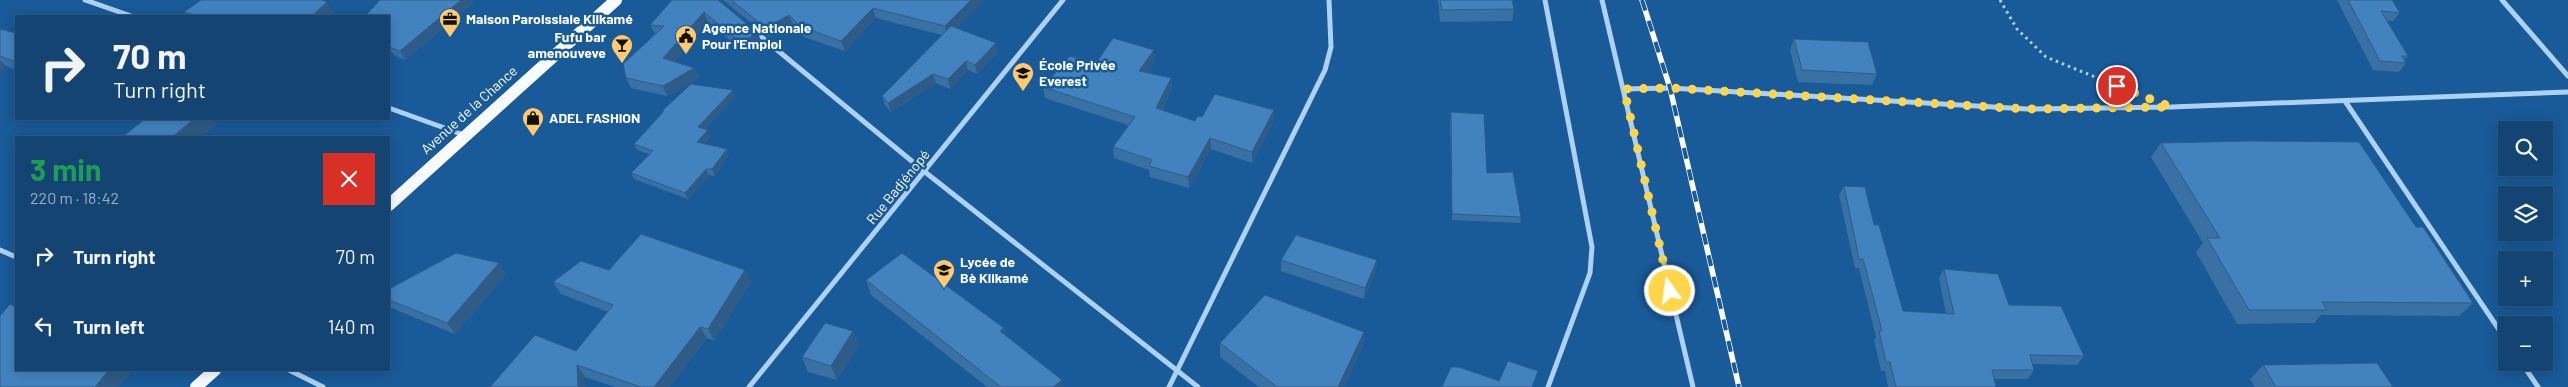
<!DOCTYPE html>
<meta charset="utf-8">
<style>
:root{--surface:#134472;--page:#204e7a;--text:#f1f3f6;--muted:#9db0c4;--line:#325c84}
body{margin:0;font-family:Barlow,sans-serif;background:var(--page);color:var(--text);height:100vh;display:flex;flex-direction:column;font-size:19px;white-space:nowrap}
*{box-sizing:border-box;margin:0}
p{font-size:16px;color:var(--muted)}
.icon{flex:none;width:28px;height:28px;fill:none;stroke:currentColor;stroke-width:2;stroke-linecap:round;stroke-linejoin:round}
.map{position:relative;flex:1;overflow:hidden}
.details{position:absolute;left:15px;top:136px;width:375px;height:235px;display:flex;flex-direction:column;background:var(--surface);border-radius:0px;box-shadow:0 2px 12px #0003,0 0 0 1px var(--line)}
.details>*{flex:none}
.banner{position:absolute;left:15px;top:15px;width:375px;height:105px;border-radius:0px;box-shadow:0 2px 12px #0003,0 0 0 1px var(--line);background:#134472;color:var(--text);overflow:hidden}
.buttons{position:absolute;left:2498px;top:121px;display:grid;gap:10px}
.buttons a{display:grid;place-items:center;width:55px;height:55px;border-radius:0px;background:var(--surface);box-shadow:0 2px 12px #0003,0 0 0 1px var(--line);font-size:25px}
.pin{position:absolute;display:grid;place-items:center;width:42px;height:42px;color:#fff;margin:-21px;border:2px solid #fff;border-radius:50%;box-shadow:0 1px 5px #0007}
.me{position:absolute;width:55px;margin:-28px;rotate:346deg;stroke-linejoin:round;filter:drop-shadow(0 0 4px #0008)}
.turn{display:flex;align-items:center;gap:18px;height:105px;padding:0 15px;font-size:22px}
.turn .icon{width:65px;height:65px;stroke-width:2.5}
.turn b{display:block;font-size:35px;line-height:42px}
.round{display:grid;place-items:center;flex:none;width:52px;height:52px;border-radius:0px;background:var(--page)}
.headline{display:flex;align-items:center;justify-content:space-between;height:85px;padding:0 15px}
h1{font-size:30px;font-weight:700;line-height:38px;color:#1e9e55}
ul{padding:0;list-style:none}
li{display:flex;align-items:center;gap:15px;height:70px;padding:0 15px}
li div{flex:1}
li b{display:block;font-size:19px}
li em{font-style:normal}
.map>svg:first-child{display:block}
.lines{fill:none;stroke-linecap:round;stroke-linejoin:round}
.path{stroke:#add1f1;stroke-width:3;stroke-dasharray:2.5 4;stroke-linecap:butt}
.minor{stroke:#add1f1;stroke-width:5}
.primary{stroke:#f7fbff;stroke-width:12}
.rail-casing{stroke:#fff;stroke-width:5.5}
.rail{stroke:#195a98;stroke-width:4;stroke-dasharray:11;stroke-linecap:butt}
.wall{fill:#3971a4}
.shaded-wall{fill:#2e5c86}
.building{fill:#4283bf;stroke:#2e5c86}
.route{stroke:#ffd54a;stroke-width:9;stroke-dasharray:0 16.2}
.labels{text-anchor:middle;stroke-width:5;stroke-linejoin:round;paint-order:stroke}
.poi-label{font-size:14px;font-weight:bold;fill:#fff;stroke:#195a98;text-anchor:start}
.street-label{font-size:14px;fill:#fff;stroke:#195a98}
</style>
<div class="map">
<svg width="2568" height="387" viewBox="0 0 2568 387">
<rect width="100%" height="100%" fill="#195a98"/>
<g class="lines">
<polyline class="path" points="2000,0 2017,29 2046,57 2127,90"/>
<g class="minor">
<polyline points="85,0 131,16"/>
<polyline points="1545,0 1592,247 1590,273 1548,387"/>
<polyline points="1602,0 1693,387"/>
<polyline points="2502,0 2568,76"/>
<polyline points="754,31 925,172 1198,387"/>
<polyline points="1624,89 1670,88 2027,109 2171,107 2568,92"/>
<polyline points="2345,101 2506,340"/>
<polyline points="389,108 464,135"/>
<polyline points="0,250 16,257"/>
<polyline points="2521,362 2538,387"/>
<polyline points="289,370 323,387"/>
<polyline points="749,387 1063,0"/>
<polyline points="1169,387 1325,70 1331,47 1329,0"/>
</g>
<g class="primary">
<polyline points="389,205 616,0"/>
<polyline points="196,387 215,370"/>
</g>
<g class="rail-casing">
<polyline id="rail" points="1642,0 1670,88 1739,387"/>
</g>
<use href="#rail" class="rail"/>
</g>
<g class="wall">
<polygon points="380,0 471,0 473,3 405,60 394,55 389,48 389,16"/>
<polygon points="718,0 762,43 744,52 708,22 674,61 694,68 699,78 667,96 631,88 626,78 655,34 650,25"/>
<polygon points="723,0 984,0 956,28 998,52 977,74 968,70 950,89 936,83 891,112 885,105 882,96 942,35 876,18 845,51 804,37 793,25 770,38"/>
<polygon points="1438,0 1512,0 1514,9 1512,21 1440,22"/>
<polygon points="2337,0 2392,0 2400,13 2393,21 2387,21 2408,56 2404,60 2406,63 2399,72 2373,70"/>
<polygon points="184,12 334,12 330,16 188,16"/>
<polygon points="0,29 16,33 16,70 6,66 0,73"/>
<polygon points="1794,39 1877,74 1872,85 1798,82 1790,50"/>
<polygon points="1155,61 1147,72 1171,78 1172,89 1162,110 1195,121 1202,117 1274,110 1274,121 1252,163 1211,149 1189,188 1150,177 1149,170 1114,158 1113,147 1128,125 1045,98 1043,87 1095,65"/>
<polygon points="736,96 705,129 711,136 704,144 727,149 729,155 715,176 709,175 688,199 634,179 631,173 649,154 637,150 634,144 663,112 662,111"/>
<polygon points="1451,112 1487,173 1521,217 1520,223 1452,220 1450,118"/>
<polygon points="2161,143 2416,227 2473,303 2459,316 2321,315 2314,323 2237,324 2196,252 2203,243 2151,157"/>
<polygon points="1844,186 1874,225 1903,311 1946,314 1939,278 1944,269 2009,305 2084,356 2077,365 2033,364 2034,370 2028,379 1994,379 1996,387 1888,387 1885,371 1881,371 1874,340 1876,337 1859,268 1855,268 1839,195"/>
<polygon points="1281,260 1377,260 1376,271 1364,299 1281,271"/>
<polygon points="609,270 745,270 751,282 714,341 707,338 669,387 615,387 585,377 585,387 490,387 576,351 608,312 561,294 553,282"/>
<polygon points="506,274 455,334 389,307 389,289"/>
<polygon points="866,280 1004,328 1006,336 1062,380 1063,387 987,387 871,295"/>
<polygon points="853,331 859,345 837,380 808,372 802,357"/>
<polygon points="1364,332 1363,346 1344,387 1259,387 1220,357 1220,343"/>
<polygon points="2263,365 2393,387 2255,387 2250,379"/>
</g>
<g class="shaded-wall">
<polygon points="461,0 471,0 473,3 405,60 400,51"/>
<polygon points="971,0 984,0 947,37 945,26"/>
<polygon points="327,2 334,12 330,16 312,16"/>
<polygon points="873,8 876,18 845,51 841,41"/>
<polygon points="704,12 708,22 668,68 663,58"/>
<polygon points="789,15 793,25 770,38 766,28"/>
<polygon points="758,33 762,43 744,52 740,42"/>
<polygon points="996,43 998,52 977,74 975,65"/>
<polygon points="1154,50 1155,61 1141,82 1139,71"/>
<polygon points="0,60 6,66 0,73"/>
<polygon points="966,61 968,70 950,89 948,79"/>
<polygon points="694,68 699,78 667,96 663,86"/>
<polygon points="933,74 936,83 891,112 888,103"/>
<polygon points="1171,78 1172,89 1157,119 1156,108"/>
<polygon points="733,90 736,96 701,133 698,127"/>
<polygon points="1274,110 1274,121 1252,163 1252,152"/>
<polygon points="194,119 214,119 218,123 200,138 171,138"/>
<polygon points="708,130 711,136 700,148 697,142"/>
<polygon points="1210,138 1211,149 1189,188 1188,177"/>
<polygon points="727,149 729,155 715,176 712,169"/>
<polygon points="706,169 709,175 688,199 685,193"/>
<polygon points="1377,260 1376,271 1364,299 1365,288"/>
<polygon points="499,263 506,274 455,334 447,323"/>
<polygon points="745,270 751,282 714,341 708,329"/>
<polygon points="700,327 707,338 669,387 654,387"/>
<polygon points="1004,328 1007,342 1000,331"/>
<polygon points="853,331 859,345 837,380 831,366"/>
<polygon points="1364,332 1363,346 1344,387 1338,387"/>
<polygon points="577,365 585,377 585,387 578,387"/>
<polygon points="109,370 134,370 119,387 95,387"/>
<polygon points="1538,371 1533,387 1532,387"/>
<polygon points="1062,380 1063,387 1053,387"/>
</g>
<g class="building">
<polygon points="201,0 322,0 327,2 312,16 198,16 184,12"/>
<polygon points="380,0 461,0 400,51 389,47 389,16 366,16 366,15"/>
<polygon points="672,0 718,0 758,33 740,42 704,12 663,58 694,68 663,86 626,78 623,64 664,26 650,25"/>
<polygon points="731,0 971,0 945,26 873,8 841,41 800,26 789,15 766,28"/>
<polygon points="1440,0 1512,0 1514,9 1442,10"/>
<polygon points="2348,0 2392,0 2400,13 2381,11 2408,56 2402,56 2406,63 2380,61"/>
<polygon points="951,26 996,43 975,65 966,61 948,79 933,74 888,103 882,96"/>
<polygon points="0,29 16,33 16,62 0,56"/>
<polygon points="1113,38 1154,50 1139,71 1171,78 1156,108 1195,121 1198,116 1202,117 1215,94 1274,110 1252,152 1210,138 1188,177 1149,166 1152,160 1113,147 1135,117 1043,87 1070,56 1095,65"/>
<polygon points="1794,39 1868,42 1877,74 1802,70"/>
<polygon points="691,84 733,90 698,127 708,130 697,142 727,149 712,169 706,169 685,193 631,173 653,151 634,144 664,111 662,111"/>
<polygon points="1451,112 1484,114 1487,173 1513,172 1521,217 1452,214"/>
<polygon points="145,119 194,119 171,138 121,138"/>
<polygon points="2249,141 2359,142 2416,227 2423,227 2473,303 2322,302 2327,310 2249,310 2207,238 2220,238 2161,143"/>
<polygon points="1844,186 1865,187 1874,225 1879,225 1903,311 1954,314 1944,269 1998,274 2009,305 2061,306 2084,356 2030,355 2034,370 1992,370 1996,387 1896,387 1890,362 1886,362 1879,331 1882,331 1863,259 1859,259"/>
<polygon points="641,234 745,270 708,329 700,327 654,387 641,387 577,365 578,387 490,387 535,335 576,351 613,305 553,282 581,261 609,270"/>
<polygon points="1296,235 1377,260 1365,288 1281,260"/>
<polygon points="456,253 499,263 447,323 389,300 389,289"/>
<polygon points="902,253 1004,328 1000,331 1062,380 1053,387 1001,387 866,280"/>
<polygon points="1265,295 1364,332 1338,387 1277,387 1220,343"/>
<polygon points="10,304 16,307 16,370 109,370 95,387 0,387 0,316"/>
<polygon points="825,323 853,331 831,366 802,357"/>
<polygon points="1508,361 1538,371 1532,387 1442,387 1451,367 1459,367 1499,381"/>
<polygon points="2377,363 2393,387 2276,387 2263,365"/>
</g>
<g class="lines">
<polyline class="route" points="1670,291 1624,89 1670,88 2027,109 2171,107 2117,86"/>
</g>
<defs>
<g id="office-pin" transform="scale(1.125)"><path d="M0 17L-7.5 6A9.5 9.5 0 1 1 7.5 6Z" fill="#ffc96d" stroke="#195a98"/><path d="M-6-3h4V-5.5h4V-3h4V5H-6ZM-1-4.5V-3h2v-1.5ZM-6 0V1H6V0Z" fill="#111"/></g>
<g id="civic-pin" transform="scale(1.125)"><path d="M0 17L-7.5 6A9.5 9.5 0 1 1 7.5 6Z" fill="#ffc96d" stroke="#195a98"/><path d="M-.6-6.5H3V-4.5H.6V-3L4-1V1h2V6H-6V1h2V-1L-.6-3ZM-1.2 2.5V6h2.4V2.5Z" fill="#111"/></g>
<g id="bar-pin" transform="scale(1.125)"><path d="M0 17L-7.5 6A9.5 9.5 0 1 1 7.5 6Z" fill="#ffc96d" stroke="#195a98"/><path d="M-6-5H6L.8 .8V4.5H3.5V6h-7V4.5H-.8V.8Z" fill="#111"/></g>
<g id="school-pin" transform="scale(1.125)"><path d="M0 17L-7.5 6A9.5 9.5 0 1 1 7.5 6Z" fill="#ffc96d" stroke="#195a98"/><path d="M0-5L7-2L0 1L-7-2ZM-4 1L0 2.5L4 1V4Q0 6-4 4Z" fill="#111"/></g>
<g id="shop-pin" transform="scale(1.125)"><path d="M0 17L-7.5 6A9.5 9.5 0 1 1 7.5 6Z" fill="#ffc96d" stroke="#195a98"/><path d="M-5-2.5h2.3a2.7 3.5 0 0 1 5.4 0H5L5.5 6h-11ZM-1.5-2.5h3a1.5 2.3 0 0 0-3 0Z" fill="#111"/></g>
</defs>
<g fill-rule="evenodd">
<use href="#office-pin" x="450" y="19"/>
<use href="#civic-pin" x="686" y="36"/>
<use href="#bar-pin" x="622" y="45"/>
<use href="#school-pin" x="1023" y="73"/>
<use href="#shop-pin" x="533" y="118"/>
<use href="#school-pin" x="944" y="270"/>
</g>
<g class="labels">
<g class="poi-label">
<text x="466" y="24">Maison Paroissiale Klikamé</text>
<text x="702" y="33">Agence Nationale<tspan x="702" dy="16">Pour l'Emploi</tspan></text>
<text x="606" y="42" text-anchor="end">Fufu bar<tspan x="606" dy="16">amenouveve</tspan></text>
<text x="1039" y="70">École Privée<tspan x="1039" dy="16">Everest</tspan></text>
<text x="549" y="123">ADEL FASHION</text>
<text x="960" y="267">Lycée de<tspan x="960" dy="16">Bè Klikamé</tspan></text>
</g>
<g class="street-label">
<text transform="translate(469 110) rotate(-42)" y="5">Avenue de la Chance</text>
<text transform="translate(898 187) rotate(-51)" y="5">Rue Badjénopé</text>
</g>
</g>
</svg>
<div class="buttons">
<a><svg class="icon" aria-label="search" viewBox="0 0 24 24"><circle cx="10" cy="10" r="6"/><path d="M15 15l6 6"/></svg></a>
<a><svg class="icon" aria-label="layers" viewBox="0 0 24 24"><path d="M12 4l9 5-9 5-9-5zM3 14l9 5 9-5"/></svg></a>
<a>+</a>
<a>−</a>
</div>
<div class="pin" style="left:2117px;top:86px;background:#d93025"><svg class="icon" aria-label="arrive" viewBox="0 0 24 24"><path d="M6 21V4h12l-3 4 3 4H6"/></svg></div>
<svg class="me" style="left:1670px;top:291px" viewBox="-20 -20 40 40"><circle r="17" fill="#ffd54a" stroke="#fff" stroke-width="3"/><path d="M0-11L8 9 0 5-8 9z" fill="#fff"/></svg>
<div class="banner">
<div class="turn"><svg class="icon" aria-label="right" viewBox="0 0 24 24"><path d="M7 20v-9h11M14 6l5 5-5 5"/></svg><div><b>70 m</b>Turn right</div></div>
</div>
<section class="details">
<div class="headline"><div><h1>3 min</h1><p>220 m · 18:42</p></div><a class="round" style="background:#d93025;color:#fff"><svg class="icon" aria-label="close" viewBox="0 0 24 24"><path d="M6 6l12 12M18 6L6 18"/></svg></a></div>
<ul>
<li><svg class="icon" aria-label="right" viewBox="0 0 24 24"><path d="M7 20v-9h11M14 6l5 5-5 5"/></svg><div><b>Turn right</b></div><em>70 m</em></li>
<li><svg class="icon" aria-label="left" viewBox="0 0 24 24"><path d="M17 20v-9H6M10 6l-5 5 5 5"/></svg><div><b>Turn left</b></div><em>140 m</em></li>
</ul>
</section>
</div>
